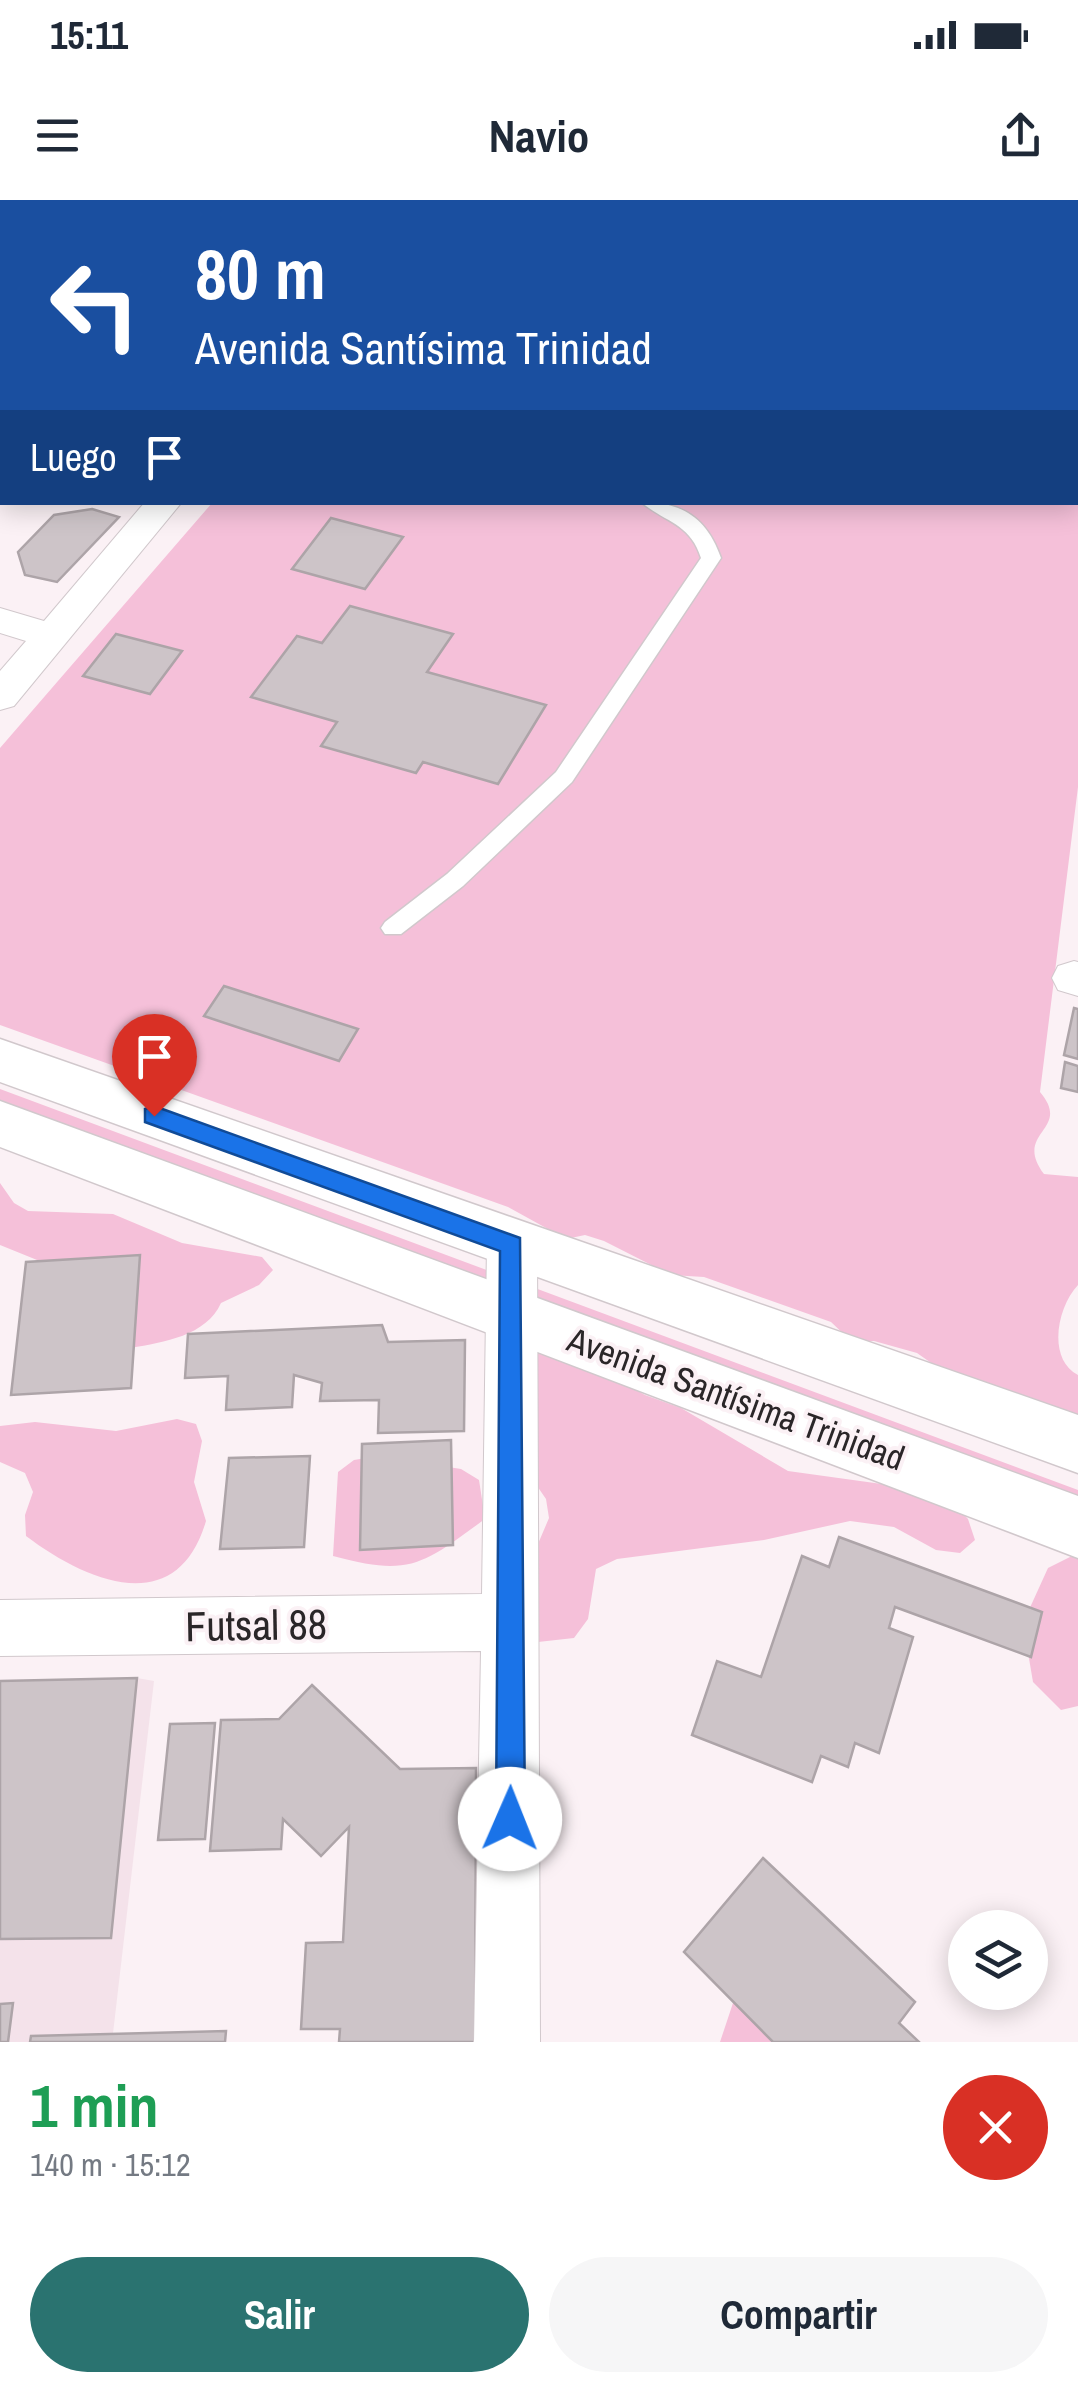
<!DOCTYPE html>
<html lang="es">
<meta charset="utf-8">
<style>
:root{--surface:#fff;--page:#f6f6f7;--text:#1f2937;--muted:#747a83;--accent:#2a7370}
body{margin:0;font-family:"Archivo Narrow",sans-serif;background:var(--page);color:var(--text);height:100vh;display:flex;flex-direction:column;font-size:38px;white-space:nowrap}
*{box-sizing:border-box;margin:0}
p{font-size:32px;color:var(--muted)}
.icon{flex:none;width:55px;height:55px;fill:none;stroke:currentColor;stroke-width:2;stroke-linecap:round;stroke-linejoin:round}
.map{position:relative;height:1842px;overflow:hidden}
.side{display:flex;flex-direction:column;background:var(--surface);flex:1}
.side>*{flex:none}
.banner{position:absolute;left:0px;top:0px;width:1080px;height:305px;box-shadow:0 5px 25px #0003;background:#1a4fa0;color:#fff;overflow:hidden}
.fabs{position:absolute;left:948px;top:1710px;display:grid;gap:20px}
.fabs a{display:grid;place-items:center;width:100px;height:100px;border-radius:50%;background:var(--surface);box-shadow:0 5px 25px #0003;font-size:50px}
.pin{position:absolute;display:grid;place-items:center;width:85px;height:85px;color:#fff;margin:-102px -42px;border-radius:50% 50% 50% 0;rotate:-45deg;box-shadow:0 0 10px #0007}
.pin .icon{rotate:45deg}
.me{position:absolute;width:110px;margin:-55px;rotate:1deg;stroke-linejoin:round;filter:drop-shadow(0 0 8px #0008)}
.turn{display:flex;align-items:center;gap:35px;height:210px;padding:0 30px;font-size:45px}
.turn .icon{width:130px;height:130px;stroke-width:2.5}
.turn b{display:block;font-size:70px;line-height:85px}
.then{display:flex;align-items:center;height:95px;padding:0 30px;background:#0003;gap:20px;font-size:38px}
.round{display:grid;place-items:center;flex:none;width:105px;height:105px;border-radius:52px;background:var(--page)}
.headline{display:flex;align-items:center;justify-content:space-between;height:170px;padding:0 30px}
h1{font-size:60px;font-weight:800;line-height:75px;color:#1e9e55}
.primary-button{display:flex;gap:20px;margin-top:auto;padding:20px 30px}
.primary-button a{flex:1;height:115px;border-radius:60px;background:var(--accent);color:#fff;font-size:40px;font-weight:800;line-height:115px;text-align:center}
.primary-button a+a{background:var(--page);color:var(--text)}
.status{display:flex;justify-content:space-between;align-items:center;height:70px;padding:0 50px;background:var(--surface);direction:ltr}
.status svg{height:28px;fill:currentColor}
header{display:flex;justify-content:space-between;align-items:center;height:130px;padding:0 30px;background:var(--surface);font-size:45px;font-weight:800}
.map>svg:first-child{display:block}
.built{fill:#f4e2ea}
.green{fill:#f5c0d9}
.building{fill:#cdc4c8;stroke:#ada4a8;stroke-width:2.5}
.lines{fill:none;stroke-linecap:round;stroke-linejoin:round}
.lane-casing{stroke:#d1c8cc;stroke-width:3}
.street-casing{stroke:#d1c8cc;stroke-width:2}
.primary-casing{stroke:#d1c8cc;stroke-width:3}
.lane{fill:#fff;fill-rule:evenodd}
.street{fill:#fff;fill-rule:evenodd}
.primary{fill:#fff;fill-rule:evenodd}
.route{fill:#1a73e8;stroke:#114b97;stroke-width:2.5}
.labels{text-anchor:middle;stroke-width:8;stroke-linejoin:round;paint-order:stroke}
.street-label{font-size:35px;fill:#2a2628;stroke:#fbf1f5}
.near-street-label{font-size:42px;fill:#2a2628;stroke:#fbf1f5}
</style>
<div class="status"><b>15:11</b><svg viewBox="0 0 49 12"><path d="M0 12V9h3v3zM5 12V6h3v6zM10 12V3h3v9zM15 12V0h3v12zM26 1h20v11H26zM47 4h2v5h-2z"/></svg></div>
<header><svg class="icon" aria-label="menu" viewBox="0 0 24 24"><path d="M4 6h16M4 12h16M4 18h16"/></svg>Navio<svg class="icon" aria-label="share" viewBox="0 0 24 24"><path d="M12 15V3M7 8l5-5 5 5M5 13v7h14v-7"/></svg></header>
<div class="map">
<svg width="1078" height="1842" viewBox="0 0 1078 1842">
<rect width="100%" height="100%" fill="#fbf1f5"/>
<polygon class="built" points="137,1478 154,1481 112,1842 0,1842 0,1481"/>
<g class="green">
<path d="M474,0H1078V587L1040,892C1073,931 1012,931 1044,974L1078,977V1085C1057,1107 1047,1159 1078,1175V1214L1030,1213L971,1191L917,1153L874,1141H851L831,1122L704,1077L671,1075L604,1041L585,1035L566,1039L508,1007L0,825V548L212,303L1078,302V2Z"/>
<polygon points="0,889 1078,1290 1078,1303 0,900"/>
<path d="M0,983L14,1003L28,1011L113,1014L182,1043L262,1057L273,1070L259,1085L221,1103C206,1136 164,1142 131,1148L42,1062L0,1045Z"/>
<polygon points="549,1143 645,1195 681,1208 788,1271 889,1285 952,1302 968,1319 975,1340 960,1353 936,1350 894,1327 850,1321 764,1340 617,1359 596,1369 588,1419 574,1438 538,1442 532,1358 549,1318 546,1299 522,1264 535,1156"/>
<path d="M177,1219L196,1224L202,1241L194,1282L206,1321C177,1420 87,1382 26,1336L25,1315L33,1292L25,1273L0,1262V1226L35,1222L116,1231Z"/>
<path d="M378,1256L461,1269L479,1280L485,1319C422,1365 410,1377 333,1356L338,1272L354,1260Z"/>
<polygon points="1078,1353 1078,1506 1061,1510 1033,1482 1023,1423 1048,1368"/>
<polygon points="737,1791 844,1842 720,1842"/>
</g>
<g class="building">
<rect x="640" y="0" width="99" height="2"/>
<polygon points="92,309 119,317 57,382 25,375 18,352 54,315"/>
<polygon points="331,318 403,337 365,389 292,369"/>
<polygon points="350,406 453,434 427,472 546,505 498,584 423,562 416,573 321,546 337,522 251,497 297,436 322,443"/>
<polygon points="116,434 182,451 150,494 83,476"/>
<polygon points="224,786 249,794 358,829 339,861 204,816"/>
<polygon points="1074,808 1078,809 1078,859 1064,855"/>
<polygon points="1065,862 1078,866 1078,892 1061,888"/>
<polygon points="140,1055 131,1188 11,1195 26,1062"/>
<polygon points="382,1125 388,1142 465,1140 464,1231 378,1233 379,1200 320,1201 322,1183 294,1175 292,1207 226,1210 228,1176 185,1178 188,1134"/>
<polygon points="451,1240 453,1345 360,1350 362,1244"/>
<polygon points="310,1256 304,1347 220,1349 229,1258"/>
<polygon points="839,1337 1042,1412 1031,1457 895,1407 889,1428 913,1437 879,1553 855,1543 848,1567 821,1556 812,1582 692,1535 717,1461 761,1477 802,1356 829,1367"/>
<polygon points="137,1478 111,1738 0,1739 0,1481"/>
<polygon points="312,1485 400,1569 476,1568 475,1842 339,1842 340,1829 301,1829 306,1743 343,1742 349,1627 321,1656 283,1619 281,1649 210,1651 221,1520 279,1519"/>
<polygon points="215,1523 205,1639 158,1640 170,1524"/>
<polygon points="763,1658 915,1802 899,1823 919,1842 773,1842 684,1752"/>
<polygon points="13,1803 8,1842 0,1842 0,1804"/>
<polygon points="226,1831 225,1842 30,1842 31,1836"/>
</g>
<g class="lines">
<g class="lane-casing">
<path id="lane" d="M641,302C682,302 707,318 721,358L572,582L463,686L401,734H385L381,728L385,722L447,674L556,572L701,358C690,323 666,323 641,302Z"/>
</g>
<g class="street-casing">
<g id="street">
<polygon points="0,87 2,87 2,107 0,106"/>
<polygon points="145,302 182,302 14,506 0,510 0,471 26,441 0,433 0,408 44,421"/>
<polygon points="1074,761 1078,762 1078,796 1058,790 1052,778 1058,766"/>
<polygon points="512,1024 530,1030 537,1045 540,1842 474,1842 481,1451 0,1456 0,1400 482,1394 487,1045 494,1030"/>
</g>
</g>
<g class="primary-casing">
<g id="primary">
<polygon points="0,839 1078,1215 1078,1273 0,882"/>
<polygon points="0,901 1078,1296 1078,1358 0,947"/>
</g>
</g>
<use href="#lane" class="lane"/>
<use href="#street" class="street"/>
<use href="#primary" class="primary"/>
</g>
<polygon class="route" points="154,906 520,1038 525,1619 521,1629 510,1634 500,1629 496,1619 500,1051 145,922 145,909"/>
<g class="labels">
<g class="street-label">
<text transform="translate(736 1199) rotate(20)" y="12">Avenida Santísima Trinidad</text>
</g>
<g class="near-street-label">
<text transform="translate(256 1425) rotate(-1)" y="15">Futsal 88</text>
</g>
</g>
</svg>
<div class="fabs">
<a><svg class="icon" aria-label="layers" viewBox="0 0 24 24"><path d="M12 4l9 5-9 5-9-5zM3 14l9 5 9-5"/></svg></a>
</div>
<div class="pin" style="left:154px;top:916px;background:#d93025"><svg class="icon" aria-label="arrive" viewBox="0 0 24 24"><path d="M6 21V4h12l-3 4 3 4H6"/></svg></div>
<svg class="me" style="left:510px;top:1619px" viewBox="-20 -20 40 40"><circle r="19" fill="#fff"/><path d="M0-13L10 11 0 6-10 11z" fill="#1a73e8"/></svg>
<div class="banner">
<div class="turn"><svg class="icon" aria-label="left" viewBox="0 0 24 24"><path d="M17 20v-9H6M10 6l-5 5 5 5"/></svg><div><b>80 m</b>Avenida Santísima Trinidad</div></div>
<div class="then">Luego<svg class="icon" aria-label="arrive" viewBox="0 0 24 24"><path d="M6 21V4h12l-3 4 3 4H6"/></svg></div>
</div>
</div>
<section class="side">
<div class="headline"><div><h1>1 min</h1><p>140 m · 15:12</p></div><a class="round" style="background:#d93025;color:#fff"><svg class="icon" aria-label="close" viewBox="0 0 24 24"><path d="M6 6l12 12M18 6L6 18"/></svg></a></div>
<div class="primary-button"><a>Salir</a><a>Compartir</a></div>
</section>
